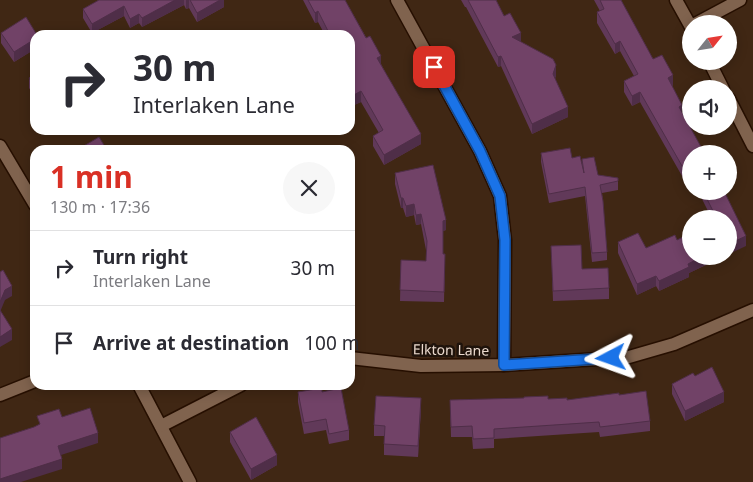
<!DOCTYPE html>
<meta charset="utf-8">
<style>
:root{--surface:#fff;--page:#f7f7f7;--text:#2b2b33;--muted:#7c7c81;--line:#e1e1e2;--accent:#d93025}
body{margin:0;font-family:"Noto Sans",sans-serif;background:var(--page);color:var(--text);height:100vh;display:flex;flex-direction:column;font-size:19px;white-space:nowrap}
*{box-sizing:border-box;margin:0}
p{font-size:16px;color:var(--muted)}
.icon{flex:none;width:28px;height:28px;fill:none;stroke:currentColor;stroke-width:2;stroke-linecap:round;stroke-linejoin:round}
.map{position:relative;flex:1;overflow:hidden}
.side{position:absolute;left:30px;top:145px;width:325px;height:245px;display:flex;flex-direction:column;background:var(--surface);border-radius:15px;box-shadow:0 2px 12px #0003}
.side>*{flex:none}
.guide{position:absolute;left:30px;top:30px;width:325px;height:105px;border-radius:15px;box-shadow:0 2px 12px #0003;background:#fff;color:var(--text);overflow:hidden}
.needle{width:32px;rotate:60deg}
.tools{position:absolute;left:682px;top:15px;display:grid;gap:10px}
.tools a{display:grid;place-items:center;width:55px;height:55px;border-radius:50%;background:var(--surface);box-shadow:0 2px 12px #0003;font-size:25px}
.pin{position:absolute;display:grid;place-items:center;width:42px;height:42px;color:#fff;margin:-21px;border-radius:10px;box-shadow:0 2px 8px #0006}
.me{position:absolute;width:55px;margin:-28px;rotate:266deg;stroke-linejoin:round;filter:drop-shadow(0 0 4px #0008)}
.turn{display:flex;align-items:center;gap:18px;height:105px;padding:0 20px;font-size:22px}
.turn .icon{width:65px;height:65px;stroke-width:2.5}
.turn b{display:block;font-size:35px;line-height:42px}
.round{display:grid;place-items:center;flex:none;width:52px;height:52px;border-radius:26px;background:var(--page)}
.overview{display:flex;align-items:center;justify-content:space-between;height:85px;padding:0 20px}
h1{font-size:30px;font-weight:700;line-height:38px;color:var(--accent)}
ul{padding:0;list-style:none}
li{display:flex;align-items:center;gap:15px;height:75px;padding:0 20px;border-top:1px solid var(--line)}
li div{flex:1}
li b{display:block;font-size:19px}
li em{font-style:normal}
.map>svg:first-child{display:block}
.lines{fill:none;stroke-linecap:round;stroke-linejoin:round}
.minor-casing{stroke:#260f00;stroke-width:15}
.minor{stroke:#80634e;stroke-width:12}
.wall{fill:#613959}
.shaded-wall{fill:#4f2e48}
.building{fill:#714267;stroke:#4f2e48}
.route-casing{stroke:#114b97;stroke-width:12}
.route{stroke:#1a73e8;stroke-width:9}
.labels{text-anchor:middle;stroke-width:5;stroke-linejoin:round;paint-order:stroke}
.street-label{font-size:14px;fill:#ead9cd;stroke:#1f130b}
</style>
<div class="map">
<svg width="753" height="482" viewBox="0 0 753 482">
<rect width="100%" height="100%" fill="#402714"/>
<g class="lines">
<g class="minor-casing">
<g id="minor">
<polyline points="397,0 480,151 500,196 505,240 504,365"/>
<polyline points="676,0 691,27"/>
<polyline points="695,24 740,0"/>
<polyline points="709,61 723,89"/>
<polyline points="729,99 753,146"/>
<polyline points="0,146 35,205"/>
<polyline points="350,358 421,366 504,365 629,357 674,344 753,310"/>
<polyline points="139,385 190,482"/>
<polyline points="0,395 35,381"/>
<polyline points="161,426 241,385"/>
</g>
</g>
<use href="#minor" class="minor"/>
</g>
<g class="wall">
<polygon points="99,0 224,0 224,7 197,22 189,8 186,9 184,5 142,27 139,23 130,28 124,16 92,33 83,18 83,9"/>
<polygon points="303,0 345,0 381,64 421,144 384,165 373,146 373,136 379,133 361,102 352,106 350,102 350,35 325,35 318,22 315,23"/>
<polygon points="461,0 496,0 504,16 521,42 556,76 555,78 568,117 532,134 501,66 498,67 466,7 465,7"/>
<polygon points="594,0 621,0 653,59 673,85 672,86 682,114 691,154 691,182 690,181 686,183 640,102 632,106 624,92 624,81 634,76 620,51 615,54 597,23 597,12 600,11"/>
<polygon points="1,33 35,35 35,49 14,62 1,43"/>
<polygon points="35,74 35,98 29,88 29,78"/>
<polygon points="541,153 572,158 582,165 582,159 598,175 618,178 618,190 602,193 607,252 607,260 592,262 585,196 549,203 541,162"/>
<polygon points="395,173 446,230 443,231 443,254 445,254 444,302 400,301 401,260 426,261 426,250 421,224 416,225 414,215 406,217 403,208 401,208 395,184"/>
<polygon points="698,191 724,191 746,246 729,219 706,219 706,215 709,213"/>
<polygon points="677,240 691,256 725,256 689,273 689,277 659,291 656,286 637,295 618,253 618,242 646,248"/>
<rect x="350" y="242" width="4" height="51"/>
<polygon points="551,246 582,269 609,288 609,299 553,301"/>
<polygon points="695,376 724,402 685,421 672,394 672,384"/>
<polygon points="298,392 322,392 349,430 349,440 329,444 326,430 304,434 298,402"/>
<polygon points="619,395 650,421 650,431 600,437 599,432 494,439 494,448 473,449 472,437 451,437 450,400 548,399 567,400"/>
<polygon points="421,409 418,457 384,455 384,436 374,436 374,425"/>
<polygon points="230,432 277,465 251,480 230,442"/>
</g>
<g class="shaded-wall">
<polygon points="175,0 184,0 184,5 142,27 142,18"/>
<polygon points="186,0 189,0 189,8 186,9"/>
<polygon points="220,0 224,0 224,7 197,22 197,13"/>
<polygon points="124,6 124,16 92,33 92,24"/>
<polygon points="318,11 318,22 315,23 315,13"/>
<polygon points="139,14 139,23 130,28 130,19"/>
<polygon points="521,33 521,43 512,37"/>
<polygon points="35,39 35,49 14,62 14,52"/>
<polygon points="620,41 620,51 615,54 615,44"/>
<polygon points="381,56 381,66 377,58"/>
<polygon points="501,56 501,66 498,67 498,57"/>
<polygon points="556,65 556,76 553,84 553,74"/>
<polygon points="673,75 673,85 668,88 668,78"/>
<polygon points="361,91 361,102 352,106 352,96"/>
<polygon points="640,92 640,102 632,106 632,96"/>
<polygon points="682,105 682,116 679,107"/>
<polygon points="568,107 568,117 532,134 532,124"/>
<polygon points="56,130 65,130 56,135"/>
<polygon points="421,134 421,144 384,165 384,155"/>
<polygon points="690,171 690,181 686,183 686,173"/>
<rect x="401" y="198" width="2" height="10"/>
<polygon points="414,204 414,215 406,217 406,206"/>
<polygon points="421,214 421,224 416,225 416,215"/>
<polygon points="446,220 446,230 443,231 443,221"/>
<polygon points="746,236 746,246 729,254 729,244"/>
<polygon points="703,256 725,256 689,273 689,277 659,291 659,281 688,264"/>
<polygon points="656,276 656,286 637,295 637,284"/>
<polygon points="12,286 12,296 5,300 0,312 0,302 5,290"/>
<polygon points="12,329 12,340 0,347 0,337"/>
<polygon points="724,392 724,402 685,421 685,411"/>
<polygon points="421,398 421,409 418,457 418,446"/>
<polygon points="98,433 98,443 58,456 58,446"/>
<polygon points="277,455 277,465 251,480 251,469"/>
<polygon points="62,459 62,469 21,482 0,482 0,479"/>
</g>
<g class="building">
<polygon points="99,0 175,0 142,18 139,14 130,19 124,6 92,24 83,9"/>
<polygon points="190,0 220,0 197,13"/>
<polygon points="308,0 345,0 366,38 370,36 381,56 377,58 421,134 384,155 373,136 383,130 361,91 352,96 350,92 350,35 330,35 318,11 315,13"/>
<polygon points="468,0 496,0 504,16 510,13 521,33 512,37 553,59 556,65 553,74 568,107 532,124 501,56 498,57"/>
<polygon points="600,0 621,0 653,59 662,55 673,75 668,78 682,105 679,107 705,154 691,154 691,172 690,171 686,173 640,92 632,96 624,81 638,74 620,41 615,44 597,12 604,9"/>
<polygon points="26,17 37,35 35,35 35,39 14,52 1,33"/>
<polygon points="35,74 35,88 29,78"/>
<polygon points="99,137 107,150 77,150"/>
<polygon points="570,148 572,158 580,156 584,173 582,159 594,157 598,175 618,178 618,181 600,185 603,201 607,252 592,253 585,187 549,194 541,153"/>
<polygon points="433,165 446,220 443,221 443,254 445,254 444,292 400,290 401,260 426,261 427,241 421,214 416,215 414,204 406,206 403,198 401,198 395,173"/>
<polygon points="703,191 724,191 746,236 729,244 729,219 708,219 706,215 713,211"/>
<polygon points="638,233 646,248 675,235 677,240 691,233 691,256 703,256 688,264 689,267 659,281 656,276 637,284 618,242"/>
<rect x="350" y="242" width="4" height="42"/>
<polygon points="581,245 582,269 608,268 609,288 553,291 551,246"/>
<polygon points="3,270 12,286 5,290 0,302 0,272"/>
<polygon points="0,310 12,329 0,337"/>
<polygon points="712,367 724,392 685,411 672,384 693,373 695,376"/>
<polygon points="322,388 322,392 341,388 349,430 329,434 326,419 304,423 298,392"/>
<polygon points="646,391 650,421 600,427 599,422 494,429 494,438 473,439 472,426 451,427 450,400 524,398 524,397 548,396 548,399 567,398 567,400 619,393 619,395"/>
<polygon points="376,396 421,398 418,446 384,444 385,426 374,425"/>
<polygon points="90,408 98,433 58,446 62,459 0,479 0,438 34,427 40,424 37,416 59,409 62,417"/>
<polygon points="256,417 277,455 251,469 230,432"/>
</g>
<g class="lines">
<g class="route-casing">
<polyline id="route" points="434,67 480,151 500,196 505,240 504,365 611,358"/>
</g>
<use href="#route" class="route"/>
</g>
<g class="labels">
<g class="street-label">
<text transform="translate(451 350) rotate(1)" y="5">Elkton Lane</text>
</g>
</g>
</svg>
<div class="tools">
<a><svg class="needle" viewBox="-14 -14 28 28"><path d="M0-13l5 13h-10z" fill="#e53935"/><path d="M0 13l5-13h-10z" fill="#7c7c81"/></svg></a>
<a><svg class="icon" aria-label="sound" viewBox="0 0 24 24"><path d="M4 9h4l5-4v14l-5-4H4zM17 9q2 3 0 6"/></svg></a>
<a>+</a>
<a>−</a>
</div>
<div class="pin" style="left:434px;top:67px;background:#d93025"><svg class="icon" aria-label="arrive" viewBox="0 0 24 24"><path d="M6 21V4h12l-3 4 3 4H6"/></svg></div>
<svg class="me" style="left:611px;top:358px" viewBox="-20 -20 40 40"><path d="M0-17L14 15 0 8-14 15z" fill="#1a73e8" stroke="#fff" stroke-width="4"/></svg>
<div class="guide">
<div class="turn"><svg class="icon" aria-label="right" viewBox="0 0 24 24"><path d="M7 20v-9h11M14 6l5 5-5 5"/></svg><div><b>30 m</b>Interlaken Lane</div></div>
</div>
<section class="side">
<div class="overview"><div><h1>1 min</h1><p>130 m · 17:36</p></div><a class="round"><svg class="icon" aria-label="close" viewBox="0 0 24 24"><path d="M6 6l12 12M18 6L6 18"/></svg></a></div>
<ul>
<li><svg class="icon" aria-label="right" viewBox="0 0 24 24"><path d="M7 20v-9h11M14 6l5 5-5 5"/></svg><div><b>Turn right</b><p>Interlaken Lane</p></div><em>30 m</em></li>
<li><svg class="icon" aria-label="arrive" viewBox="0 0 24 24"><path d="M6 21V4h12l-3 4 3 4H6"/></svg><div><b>Arrive at destination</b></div><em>100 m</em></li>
</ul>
</section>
</div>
